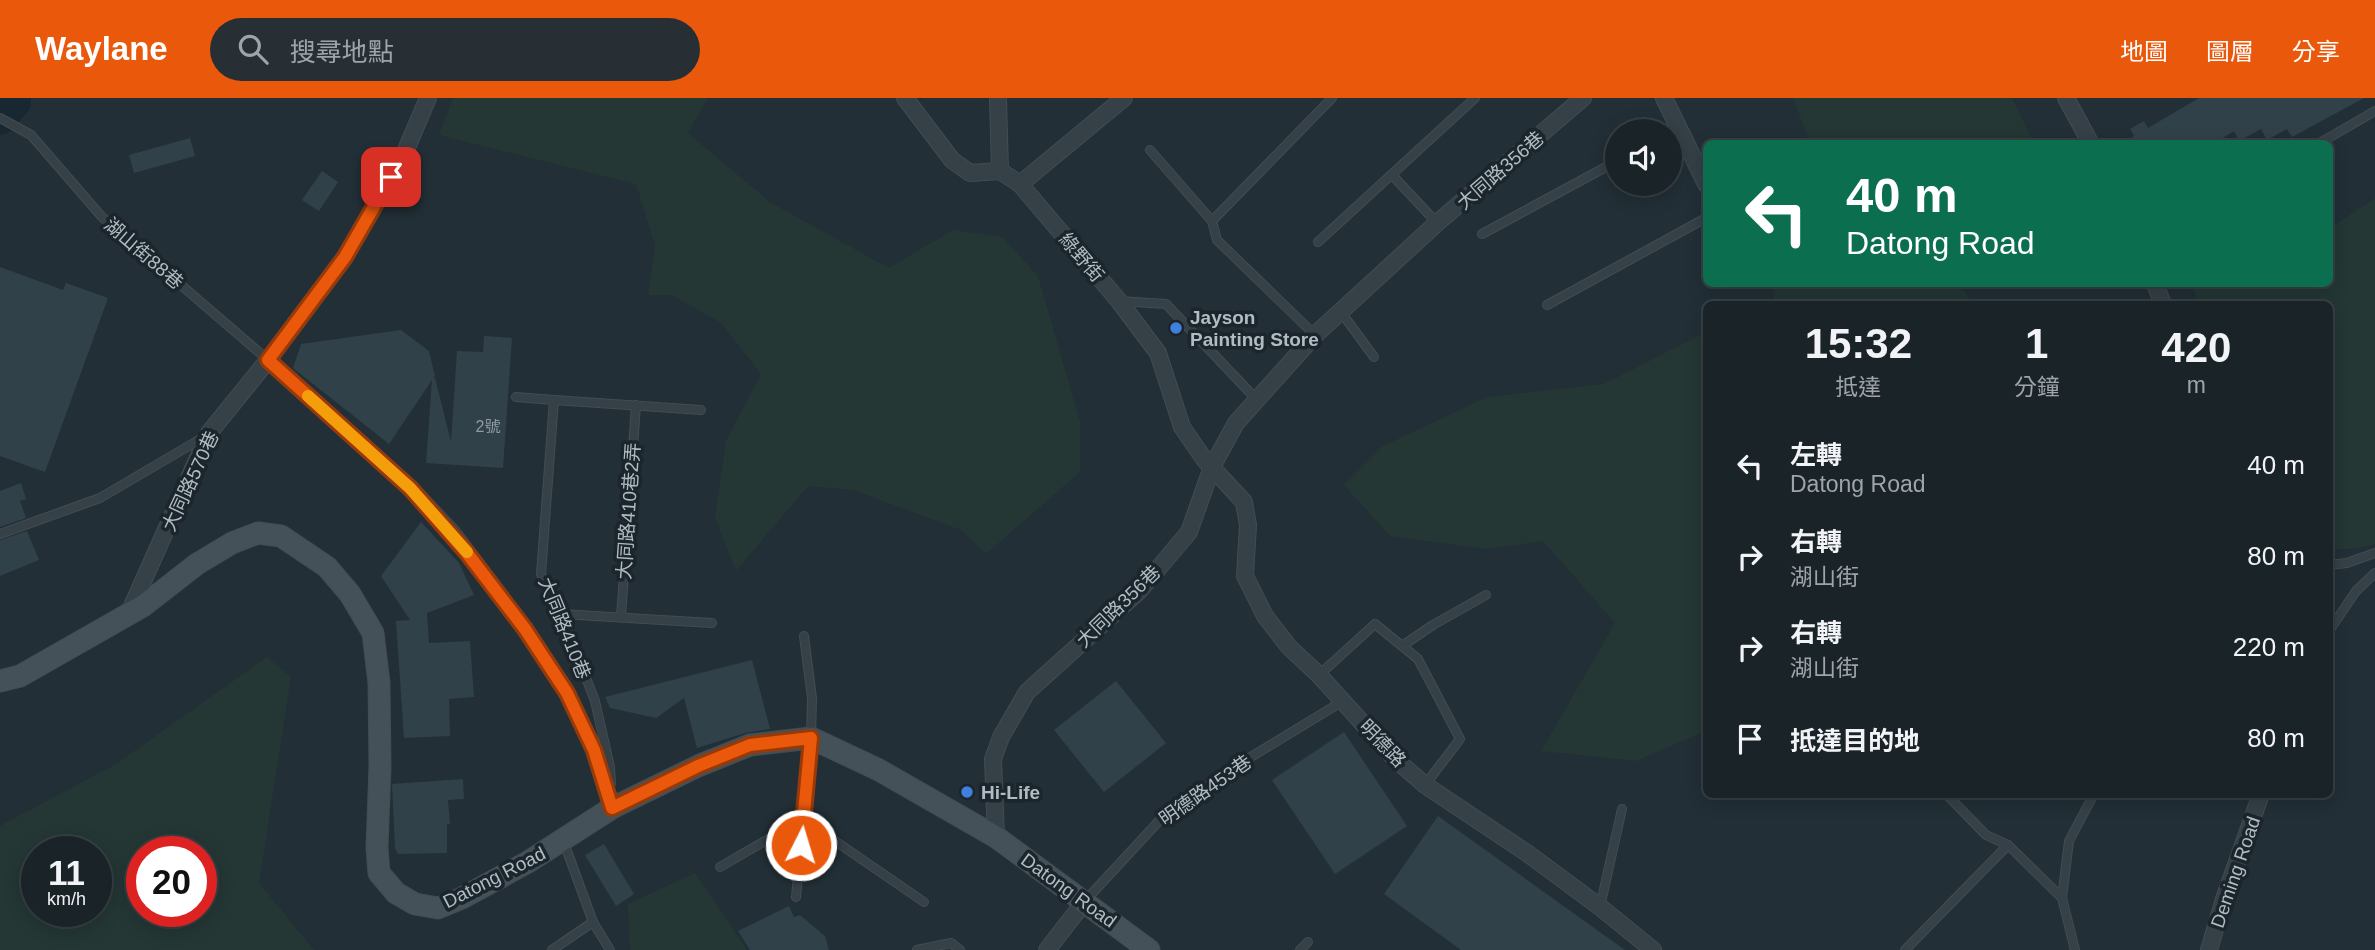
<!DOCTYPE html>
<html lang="zh-TW">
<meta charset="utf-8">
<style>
:root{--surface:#1a2328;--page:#272f34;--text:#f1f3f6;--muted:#9fa4a8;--line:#384045;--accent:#ea580c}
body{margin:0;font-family:Helvetica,"Noto Sans TC",sans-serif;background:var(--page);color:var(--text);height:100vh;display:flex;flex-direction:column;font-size:26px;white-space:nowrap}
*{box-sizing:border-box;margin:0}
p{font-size:23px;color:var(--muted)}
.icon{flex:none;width:38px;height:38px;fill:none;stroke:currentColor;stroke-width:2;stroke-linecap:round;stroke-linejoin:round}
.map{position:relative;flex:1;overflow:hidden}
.sheet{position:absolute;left:1703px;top:203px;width:630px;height:497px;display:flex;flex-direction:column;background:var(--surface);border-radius:10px;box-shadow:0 4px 18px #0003,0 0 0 2px var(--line)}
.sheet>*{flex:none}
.hud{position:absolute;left:1703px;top:42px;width:630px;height:147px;border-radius:10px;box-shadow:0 4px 18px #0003,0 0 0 2px var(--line);background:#0b6e4f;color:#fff;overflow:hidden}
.buttons{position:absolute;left:1605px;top:21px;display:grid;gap:14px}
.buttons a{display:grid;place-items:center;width:77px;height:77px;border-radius:50%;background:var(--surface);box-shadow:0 4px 18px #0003,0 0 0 2px var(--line);font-size:35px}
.speed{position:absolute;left:21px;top:738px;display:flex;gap:14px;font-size:35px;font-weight:700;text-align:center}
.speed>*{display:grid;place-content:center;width:91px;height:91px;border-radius:50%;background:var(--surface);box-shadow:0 4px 18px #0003,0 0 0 2px var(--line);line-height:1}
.speed small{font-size:18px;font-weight:400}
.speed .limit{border:10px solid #d22;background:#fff;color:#111}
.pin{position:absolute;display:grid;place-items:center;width:60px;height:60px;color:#fff;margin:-30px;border-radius:14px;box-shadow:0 4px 10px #0006}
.me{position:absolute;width:77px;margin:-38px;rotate:5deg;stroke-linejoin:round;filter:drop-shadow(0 0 5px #0008)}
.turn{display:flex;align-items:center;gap:24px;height:147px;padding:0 28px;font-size:32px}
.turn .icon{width:91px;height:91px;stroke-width:2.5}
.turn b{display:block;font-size:49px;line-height:60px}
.eta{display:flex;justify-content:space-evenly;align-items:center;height:119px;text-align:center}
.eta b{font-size:42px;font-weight:700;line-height:49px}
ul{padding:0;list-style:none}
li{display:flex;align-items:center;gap:21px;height:91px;padding:0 28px}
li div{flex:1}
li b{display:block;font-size:26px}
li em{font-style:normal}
header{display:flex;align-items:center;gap:42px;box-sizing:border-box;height:98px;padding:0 35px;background:var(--accent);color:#fff}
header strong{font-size:33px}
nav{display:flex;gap:38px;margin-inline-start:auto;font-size:24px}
.search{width:490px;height:63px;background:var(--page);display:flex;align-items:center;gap:18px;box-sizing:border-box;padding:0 24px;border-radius:38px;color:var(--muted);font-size:26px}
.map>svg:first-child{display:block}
.green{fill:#243735;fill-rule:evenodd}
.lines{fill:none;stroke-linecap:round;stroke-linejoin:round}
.river{stroke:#172832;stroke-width:32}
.building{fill:#31414a}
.lane-casing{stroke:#424c53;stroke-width:10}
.street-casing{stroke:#424c53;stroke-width:18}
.secondary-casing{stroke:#424c53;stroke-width:23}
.lane{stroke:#354047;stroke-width:8}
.street{stroke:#354047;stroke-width:16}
.secondary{stroke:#445159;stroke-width:21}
.route-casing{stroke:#983908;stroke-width:18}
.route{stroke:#ea580c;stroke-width:12}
.slow{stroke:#f59e0b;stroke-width:12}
.shop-dot{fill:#3f7fe0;stroke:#1b252b;stroke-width:2.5}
.labels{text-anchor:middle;stroke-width:7;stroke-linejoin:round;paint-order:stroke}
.number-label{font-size:16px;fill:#8f9ca4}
.street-label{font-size:19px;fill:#b0bcc3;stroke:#1b252b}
.poi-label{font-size:19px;font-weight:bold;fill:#b0bcc3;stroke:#1b252b;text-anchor:start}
</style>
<header>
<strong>Waylane</strong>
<div class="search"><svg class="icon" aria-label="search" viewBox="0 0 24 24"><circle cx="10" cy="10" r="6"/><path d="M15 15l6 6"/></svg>搜尋地點</div>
<nav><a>地圖</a><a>圖層</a><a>分享</a></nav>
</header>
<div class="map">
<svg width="2375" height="852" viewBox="0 0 2375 852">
<rect width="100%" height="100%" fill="#222f36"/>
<g class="green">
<polygon points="453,0 708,0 688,35 770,104 889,170 953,132 1002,139 1038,178 1080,324 1080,374 986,456 961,432 853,392 808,388 736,473 715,419 726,343 761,276 721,225 672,197 648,197 655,147 636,86 439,37"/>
<polygon points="1793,0 2012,0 2034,45 1810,45"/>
<path d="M2375,100V446C2360,450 2345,453 2329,450V206H2200L2191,186H2329V131Z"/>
<polygon points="1773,186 1961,186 1972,206 1761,206 1774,200"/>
<polygon points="1706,234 1706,633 1636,663 1541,653 1615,525 1543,443 1486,451 1390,438 1344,387 1383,348 1487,299 1604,286"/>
<path d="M267,559L291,579L259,785L314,852H0V728L116,666ZM37,754H96V814H37ZM142,754H201V814H142Z"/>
<polygon points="695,775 747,852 630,852 628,806"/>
</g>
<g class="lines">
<polyline class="river" points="0,21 15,4 15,0"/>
</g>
<g class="building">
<polygon points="2199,0 2364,0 2292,39 2287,31 2267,42 2261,31 2239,43 2234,33 2213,46 2122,46 2134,38 2130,31 2144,23 2148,30"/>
<polygon points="190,40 195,58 134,75 129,57"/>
<polygon points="322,73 338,84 319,113 302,102"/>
<polygon points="0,169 63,192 66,185 108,200 45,374 0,358"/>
<polygon points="401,232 429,253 435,278 433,280 435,280 451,344 457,253 483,254 484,238 512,240 503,370 426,365 432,282 389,346 293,270 301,246"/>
<polygon points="21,385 26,401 20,403 26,420 0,429 0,393"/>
<polygon points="421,424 459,465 474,497 427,515 429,545 470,543 474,599 449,601 450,638 404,640 396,523 410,522 381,478"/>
<polygon points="27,433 39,462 0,478 0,442"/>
<polygon points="752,562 770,631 745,635 697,650 684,600 656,620 610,610 605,599"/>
<polygon points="1116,583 1166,645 1104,694 1054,632"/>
<polygon points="1344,634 1407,728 1335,776 1272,682"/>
<polygon points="463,681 464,701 448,702 450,726 447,726 447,755 398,756 395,750 392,686"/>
<polygon points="1438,718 1625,852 1461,852 1384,796"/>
<polygon points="604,746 634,796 616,808 585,757"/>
<polygon points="789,808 794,819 800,817 825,838 829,852 750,852 738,833"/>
</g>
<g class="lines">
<g class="lane-casing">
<g id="lane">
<polyline points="0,20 31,37 102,119 268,262"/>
<polyline points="2318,46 2375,13"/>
<polyline points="1150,52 1212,123"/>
<polyline points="1392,77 1437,125"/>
<polyline points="1482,136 1617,63"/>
<polyline points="1318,144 1475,0"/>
<polyline points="1119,203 1166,206 1257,302"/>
<polyline points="1547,207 1706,120"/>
<polyline points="1341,214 1374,259"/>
<polyline points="1315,237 1217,142 1212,123 1332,0"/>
<polyline points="516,299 554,302 541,476 561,516 595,603 610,669 611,686"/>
<polyline points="554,302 701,312"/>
<polyline points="0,436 100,400 204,339"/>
<polyline points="2329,467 2347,465 2375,455"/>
<polyline points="561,516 712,525"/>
<polyline points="621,519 636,307"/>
<polyline points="2329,533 2356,493 2375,475"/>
<polyline points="1402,548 1433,527 1486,497"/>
<polyline points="1319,577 1375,526 1418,561 1460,641 1425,687"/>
<polyline points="1946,696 1986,737 2008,747 2062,800"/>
<polyline points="563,742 593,824 610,852"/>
<polyline points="720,769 803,721 924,804"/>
<polyline points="796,799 811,640 812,600 804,538"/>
<polyline points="1085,803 1158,724 1223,676 1343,603"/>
<polyline points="1600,809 1622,711"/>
<polyline points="552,852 593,824"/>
<polyline points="917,852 951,845 960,852"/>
<polyline points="1300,852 1308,844"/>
<polyline points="1905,852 2008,747"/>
<polyline points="2075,852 2062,800 2069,743 2094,696"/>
</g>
</g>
<g class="street-casing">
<g id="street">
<polyline points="428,0 403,59 345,159 268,262 410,390 453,436 525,531 567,595 594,652 612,710"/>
<polyline points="905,0 952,62 970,75 1000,73 1020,86 1119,203 1158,255 1182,329 1204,361 1244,404 1248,427 1245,478 1265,518 1289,549 1319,577 1395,661 1425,687 1527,755 1600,809 1653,852"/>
<polyline points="998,0 1000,73"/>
<polyline points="1664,0 1706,86"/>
<polyline points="2066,0 2091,46"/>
<polyline points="1020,86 1124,0"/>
<polyline points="2155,186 2163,206"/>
<polyline points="129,515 209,335 268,262"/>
<polyline points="996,739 993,661 1001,639 1027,594 1140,492 1189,434 1212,369 1236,325 1315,237 1437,125 1583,0"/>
<polyline points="1047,852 1085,803"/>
<polyline points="2209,852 2224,801 2261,696"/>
</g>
</g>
<g class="secondary-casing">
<polyline id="secondary" points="0,583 20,578 143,508 197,466 232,445 258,435 281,438 327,469 350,496 373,535 379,585 380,668 377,750 379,775 396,795 415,806 438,810 462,800 528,764 612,710 698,668 750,647 811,640 879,672 996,739 1149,852"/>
</g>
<use href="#lane" class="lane"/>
<use href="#street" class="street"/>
<use href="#secondary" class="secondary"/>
</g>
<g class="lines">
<g class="route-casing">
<polyline id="route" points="391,79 345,159 268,262 410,390 467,455 525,531 567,595 594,652 612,710 698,668 750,647 811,640 801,747"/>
</g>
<use href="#route" class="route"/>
<polyline class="slow" points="308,298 410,390 467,454"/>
</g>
<g class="shop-dot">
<circle cx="1176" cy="230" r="7"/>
<circle cx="967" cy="694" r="7"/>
</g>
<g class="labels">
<g class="number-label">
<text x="488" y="334">2號</text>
</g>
<g class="street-label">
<text transform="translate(1500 72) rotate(-41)" y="7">大同路356巷</text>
<text transform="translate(144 155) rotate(41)" y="7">湖山街88巷</text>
<text transform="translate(1082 159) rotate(50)" y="7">綠野街</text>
<text transform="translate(190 383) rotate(-65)" y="7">大同路570巷</text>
<text transform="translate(628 413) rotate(-86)" y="7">大同路410巷2弄</text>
<text transform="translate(1118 508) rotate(-44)" y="7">大同路356巷</text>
<text transform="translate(565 530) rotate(68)" y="7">大同路410巷</text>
<text transform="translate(1383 645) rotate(46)" y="7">明德路</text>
<text transform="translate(1205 692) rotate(-35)" y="7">明德路453巷</text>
<text transform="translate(2235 774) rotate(-71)" y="7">Deming Road</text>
<text transform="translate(494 779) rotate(-27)" y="7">Datong Road</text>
<text transform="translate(1069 792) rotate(36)" y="7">Datong Road</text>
</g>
<g class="poi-label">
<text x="1190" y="226">Jayson<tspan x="1190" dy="22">Painting Store</tspan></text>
<text x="981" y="701">Hi-Life</text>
</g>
</g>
</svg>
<div class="buttons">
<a><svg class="icon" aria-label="sound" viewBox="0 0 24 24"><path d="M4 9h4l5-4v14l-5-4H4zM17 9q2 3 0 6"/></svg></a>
</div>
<div class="speed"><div>11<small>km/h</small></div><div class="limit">20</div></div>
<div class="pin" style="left:391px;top:79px;background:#d93025"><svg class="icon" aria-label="arrive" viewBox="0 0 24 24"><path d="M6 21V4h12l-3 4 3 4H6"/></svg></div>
<svg class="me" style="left:801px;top:747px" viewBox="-20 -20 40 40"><circle r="17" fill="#ea580c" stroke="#fff" stroke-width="3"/><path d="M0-11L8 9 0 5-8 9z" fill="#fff"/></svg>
<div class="hud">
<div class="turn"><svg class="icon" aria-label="left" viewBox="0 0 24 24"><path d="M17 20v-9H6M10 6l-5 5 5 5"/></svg><div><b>40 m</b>Datong Road</div></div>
</div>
<section class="sheet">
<div class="eta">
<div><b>15:32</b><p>抵達</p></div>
<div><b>1</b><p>分鐘</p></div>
<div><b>420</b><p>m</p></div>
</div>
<ul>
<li><svg class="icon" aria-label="left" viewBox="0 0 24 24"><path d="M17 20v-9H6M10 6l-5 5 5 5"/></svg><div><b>左轉</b><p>Datong Road</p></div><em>40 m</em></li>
<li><svg class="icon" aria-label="right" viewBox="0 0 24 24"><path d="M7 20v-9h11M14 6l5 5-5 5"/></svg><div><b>右轉</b><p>湖山街</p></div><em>80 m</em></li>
<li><svg class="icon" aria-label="right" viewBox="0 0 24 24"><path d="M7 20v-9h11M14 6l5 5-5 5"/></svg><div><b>右轉</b><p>湖山街</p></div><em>220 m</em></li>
<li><svg class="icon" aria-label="arrive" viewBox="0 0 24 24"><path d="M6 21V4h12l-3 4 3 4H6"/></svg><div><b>抵達目的地</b></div><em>80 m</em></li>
</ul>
</section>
</div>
